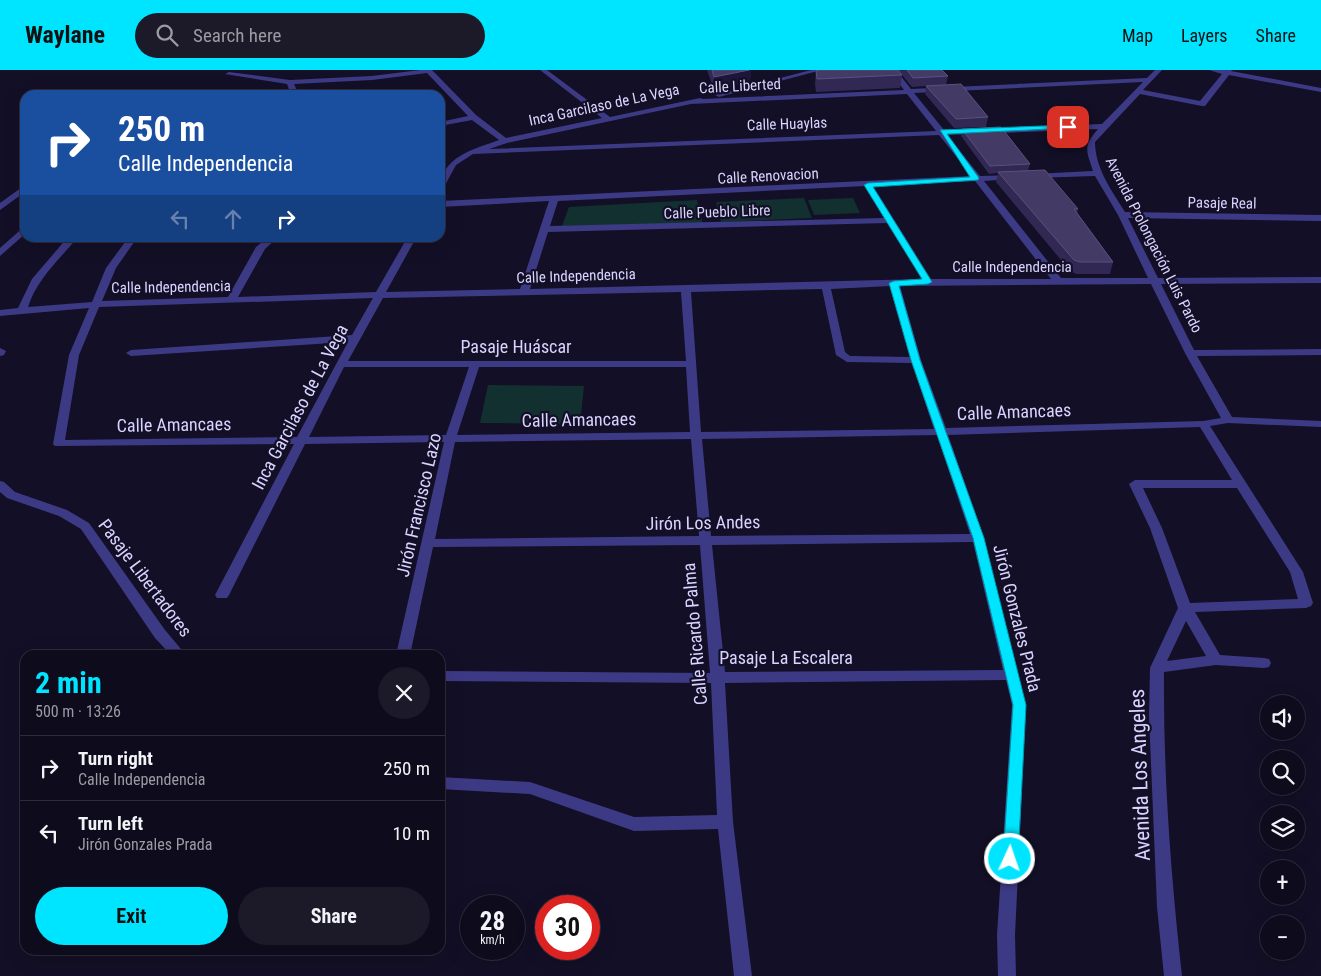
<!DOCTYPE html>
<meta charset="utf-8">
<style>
:root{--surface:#0e0b1c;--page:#1c1929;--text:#f1f3f6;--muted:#9b9ba3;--line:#2e2b3b;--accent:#00e5ff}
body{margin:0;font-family:"Roboto Condensed",sans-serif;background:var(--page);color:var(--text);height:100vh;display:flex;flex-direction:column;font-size:19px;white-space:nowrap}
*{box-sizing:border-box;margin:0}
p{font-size:16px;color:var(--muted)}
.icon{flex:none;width:28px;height:28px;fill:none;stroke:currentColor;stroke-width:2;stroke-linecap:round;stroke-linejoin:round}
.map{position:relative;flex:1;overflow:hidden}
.details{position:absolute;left:20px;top:580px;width:425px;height:305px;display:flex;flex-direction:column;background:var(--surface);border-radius:15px;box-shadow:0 5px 20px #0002,0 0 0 1px var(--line)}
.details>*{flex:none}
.guide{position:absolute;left:20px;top:20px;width:425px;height:152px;border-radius:15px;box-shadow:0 5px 20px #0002,0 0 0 1px var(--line);background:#1a4fa0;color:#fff;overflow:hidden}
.buttons{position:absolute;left:1260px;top:625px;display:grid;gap:10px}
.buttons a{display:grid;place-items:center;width:45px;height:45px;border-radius:50%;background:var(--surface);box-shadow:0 5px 20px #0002,0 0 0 1px var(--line);font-size:25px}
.speed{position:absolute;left:460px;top:825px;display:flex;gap:10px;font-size:25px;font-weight:700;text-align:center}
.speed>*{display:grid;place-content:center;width:65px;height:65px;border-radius:50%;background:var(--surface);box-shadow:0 5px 20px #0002,0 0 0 1px var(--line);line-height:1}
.speed small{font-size:12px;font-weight:400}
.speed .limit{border:8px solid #d22;background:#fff;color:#111}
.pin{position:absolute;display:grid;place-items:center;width:42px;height:42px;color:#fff;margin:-21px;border-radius:10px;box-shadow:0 2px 8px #0006}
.me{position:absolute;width:55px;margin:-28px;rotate:3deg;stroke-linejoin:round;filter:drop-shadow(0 0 4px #0008)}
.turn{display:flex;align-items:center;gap:18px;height:105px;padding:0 15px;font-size:22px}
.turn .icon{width:65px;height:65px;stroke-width:2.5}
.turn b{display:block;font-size:35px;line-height:42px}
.lanes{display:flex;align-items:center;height:48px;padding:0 15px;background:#0003;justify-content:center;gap:25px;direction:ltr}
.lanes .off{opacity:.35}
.round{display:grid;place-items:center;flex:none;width:52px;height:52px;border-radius:26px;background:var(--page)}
.head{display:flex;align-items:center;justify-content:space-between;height:85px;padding:0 15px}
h1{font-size:30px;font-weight:700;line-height:38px;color:var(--accent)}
.cta{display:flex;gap:10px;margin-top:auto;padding:10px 15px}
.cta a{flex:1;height:58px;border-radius:30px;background:var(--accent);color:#111;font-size:20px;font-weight:700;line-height:58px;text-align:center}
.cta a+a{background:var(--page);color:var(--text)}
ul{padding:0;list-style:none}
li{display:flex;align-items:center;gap:15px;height:65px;padding:0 15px;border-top:1px solid var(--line)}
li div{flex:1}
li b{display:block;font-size:19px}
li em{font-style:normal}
header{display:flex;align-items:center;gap:30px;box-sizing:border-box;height:70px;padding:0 25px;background:var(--accent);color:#111}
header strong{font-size:24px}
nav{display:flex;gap:28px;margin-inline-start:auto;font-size:18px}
.search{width:350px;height:45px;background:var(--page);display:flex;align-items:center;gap:12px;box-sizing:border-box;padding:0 18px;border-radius:28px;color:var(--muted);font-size:19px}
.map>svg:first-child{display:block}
.green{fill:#12302f}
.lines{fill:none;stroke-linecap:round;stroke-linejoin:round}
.street{fill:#3d3a85;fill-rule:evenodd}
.wall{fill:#312854}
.shaded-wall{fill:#1d163a}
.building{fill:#433a66;stroke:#5a527e}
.route{fill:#00e5ff;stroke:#0095a6}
.labels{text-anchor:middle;stroke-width:4.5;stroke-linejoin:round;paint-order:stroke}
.far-street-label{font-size:15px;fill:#d9d4ff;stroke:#130f26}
.street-label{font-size:18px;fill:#d9d4ff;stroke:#130f26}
.near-street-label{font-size:21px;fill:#d9d4ff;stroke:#130f26}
</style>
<header>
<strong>Waylane</strong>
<div class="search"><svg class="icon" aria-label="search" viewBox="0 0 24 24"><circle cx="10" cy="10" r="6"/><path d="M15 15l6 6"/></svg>Search here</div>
<nav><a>Map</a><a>Layers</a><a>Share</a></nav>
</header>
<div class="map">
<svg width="1321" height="906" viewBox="0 0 1321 906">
<rect width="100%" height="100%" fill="#130f26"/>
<g class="green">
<polygon points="804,128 812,148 721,152 716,132"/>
<polygon points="853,128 860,143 814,145 808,130"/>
<polygon points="697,130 703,154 562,156 569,137"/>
<polygon points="488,315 584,316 580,354 480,353"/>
</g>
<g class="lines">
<g class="street">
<path d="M420,0H432L476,45L506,68L602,48L540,0H547L610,47L700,28L703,29L904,20L889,0H896L911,19L1147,8L1155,0H1162L1143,20L1200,31L1222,4L1209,0H1232L1231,1L1321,18V22L1229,5L1205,36H1202L1140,24L1095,72C1095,98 1112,121 1125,142L1321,145V151L1128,148L1158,208L1321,207V213L1161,214L1194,280L1321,279V285L1197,286L1232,347L1321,351V357L1228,353L1210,356L1303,502L1313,533L1311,536L1306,538L1195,542L1220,585L1264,588L1269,589L1271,593L1269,597L1264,598L1216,595L1164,602C1163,703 1171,806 1182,906H1164L1157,837L1149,646L1150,598L1178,538L1150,458L1129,414L1135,410H1232L1200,357L948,365L984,468L1026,635L1015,865L1016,906H998L997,865L1012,635L1006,610L725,613L733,752L752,906H734L718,759L634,761L530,724L440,719V707L530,712L634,747L717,745L711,613L440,611V601L710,603L700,475L433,477L410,585H396L444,372L305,374L229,525L227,528H217L215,525L294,374L55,376L53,374L69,285L89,238L0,246V240L18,238L32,209L67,168H77C58,191 37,209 28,237L92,232L106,198L128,168H137L116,198L102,231L228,227L256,177L267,168H277L265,179L238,227L376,222L407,168H416L386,222L520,219L549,131L440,137V131L972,106L939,65L473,84L456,95L444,117L440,120C440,87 474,79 499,70L472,50L440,56V52L468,46L427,3L372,10L294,14L299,25H291L287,14L225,4L229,2L290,10L372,6ZM1143,12L1102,54L944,60L914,23ZM907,24L936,61L489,79L507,73L691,34ZM1098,59C1083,77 1086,79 1093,101L1033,104L1029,106L1033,108L1095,106L1118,145L1148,208H1061L984,111L1013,109H1016V105L980,106L947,65ZM975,111L1051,209H931L873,116ZM865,116L884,148L550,156L558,131ZM887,153L922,209L530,219L548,162ZM1151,214L1185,283L1221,348L1203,351L946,358L921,290L900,216ZM890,216L910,287L850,286L845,282L831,219ZM822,219L836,285L847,292L912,293L934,359L701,362L691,222ZM681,222L686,291H348L383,228ZM373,228L352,265L131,280L126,283L131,286L348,272L297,367L65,370L79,285L99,237ZM344,297H469L446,365L309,367ZM479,297H686L690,362L457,365ZM937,365L970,464L711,466L702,369ZM691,369L699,466L435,469L455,372ZM1143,418H1237L1290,502L1298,529L1190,533L1162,458ZM973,472L1003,600L725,602L712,475ZM1186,551L1206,586L1167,591Z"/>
<polygon points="811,0 822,0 719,27 715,25"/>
<polygon points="25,115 25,122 0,140 0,133"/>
<polygon points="25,156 25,164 0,186 0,178"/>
<polygon points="0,278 6,281 4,285 0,286"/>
<polygon points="0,411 4,412 15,422 67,440 89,453 165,560 186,585 171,585 155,568 81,459 59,446 7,428 0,422"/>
</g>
</g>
<g class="wall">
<polygon points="707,0 751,0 750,12 714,20"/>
<polygon points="898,0 942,0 948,6 946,15 988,47 986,57 954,58 925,24 926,16 912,17"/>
<polygon points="816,1 902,5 900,18 816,22 815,14"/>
<polygon points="962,59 1030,94 1028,100 1078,139 1077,143 1113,192 1110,204 1077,204 1071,202 996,112 998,103 989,104 961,66"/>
</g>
<polygon class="shaded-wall" points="751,0 750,12 714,20 714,7"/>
<g class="building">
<polygon points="712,0 749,0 714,7"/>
<polygon points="820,0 898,0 902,5 817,9 816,1"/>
<polygon points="907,0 942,0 948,6 913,8"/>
<polygon points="961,14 988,47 956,49 926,16"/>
<polygon points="1001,57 1030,94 990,96 962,59"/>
<polygon points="1045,100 1078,139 1074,139 1113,192 1080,192 1074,190 998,102"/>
</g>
<polygon class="route" points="1068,55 1070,58 947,64 979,108 978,110 873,117 932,212 928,214 899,216 920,290 984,468 1026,635 1018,789 1016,793 1010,795 1005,793 1003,789 1013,635 973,468 911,290 889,213 894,211 922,209 864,115 868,113 970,107 940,60"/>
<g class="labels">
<g class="far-street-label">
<text transform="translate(740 16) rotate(-3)" y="5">Calle Liberted</text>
<text transform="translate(604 35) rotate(-12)" y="5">Inca Garcilaso de La Vega</text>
<text transform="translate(787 54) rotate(-2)" y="5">Calle Huaylas</text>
<text transform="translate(768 106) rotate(-3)" y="5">Calle Renovacion</text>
<text transform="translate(1222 133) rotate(1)" y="5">Pasaje Real</text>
<text transform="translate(717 142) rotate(-2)" y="5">Calle Pueblo Libre</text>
<text transform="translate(1154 175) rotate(63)" y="5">Avenida Prolongación Luis Pardo</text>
<text x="1012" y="202">Calle Independencia</text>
<text transform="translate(576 206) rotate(-2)" y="5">Calle Independencia</text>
<text transform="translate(171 217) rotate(-1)" y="5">Calle Independencia</text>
</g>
<g class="street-label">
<text x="516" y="283">Pasaje Huáscar</text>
<text transform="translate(300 337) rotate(-62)" y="6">Inca Garcilaso de La Vega</text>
<text transform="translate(1014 342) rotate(-2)" y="6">Calle Amancaes</text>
<text transform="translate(579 350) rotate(-1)" y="6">Calle Amancaes</text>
<text transform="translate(174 355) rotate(-1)" y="6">Calle Amancaes</text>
<text transform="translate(419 435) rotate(-77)" y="6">Jirón Francisco Lazo</text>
<text transform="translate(703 453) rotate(-1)" y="6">Jirón Los Andes</text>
<text transform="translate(145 508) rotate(53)" y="6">Pasaje Libertadores</text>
<text transform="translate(1017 548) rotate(76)" y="6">Jirón Gonzales Prada</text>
<text transform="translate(695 564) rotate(-95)" y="6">Calle Ricardo Palma</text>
<text x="786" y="594">Pasaje La Escalera</text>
</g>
<g class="near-street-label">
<text transform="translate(1140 705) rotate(-92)" y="7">Avenida Los Angeles</text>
</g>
</g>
</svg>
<div class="buttons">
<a><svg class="icon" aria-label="sound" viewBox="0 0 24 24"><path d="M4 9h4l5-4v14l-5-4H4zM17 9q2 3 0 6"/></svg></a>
<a><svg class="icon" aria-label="search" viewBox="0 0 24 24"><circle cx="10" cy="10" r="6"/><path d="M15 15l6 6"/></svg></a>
<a><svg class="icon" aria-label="layers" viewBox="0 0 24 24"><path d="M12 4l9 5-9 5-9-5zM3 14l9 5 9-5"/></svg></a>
<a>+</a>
<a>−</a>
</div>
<div class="speed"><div>28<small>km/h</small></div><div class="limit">30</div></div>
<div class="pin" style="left:1068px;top:57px;background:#d93025"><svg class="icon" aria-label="arrive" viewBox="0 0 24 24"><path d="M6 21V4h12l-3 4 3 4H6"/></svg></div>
<svg class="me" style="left:1010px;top:789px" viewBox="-20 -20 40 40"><circle r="17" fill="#00e5ff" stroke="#fff" stroke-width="3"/><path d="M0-11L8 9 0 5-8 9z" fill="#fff"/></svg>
<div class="guide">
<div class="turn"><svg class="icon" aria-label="right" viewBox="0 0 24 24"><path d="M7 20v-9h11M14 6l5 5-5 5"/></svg><div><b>250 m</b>Calle Independencia</div></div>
<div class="lanes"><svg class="icon off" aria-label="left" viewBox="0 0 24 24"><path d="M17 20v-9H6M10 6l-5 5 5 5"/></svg><svg class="icon off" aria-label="ahead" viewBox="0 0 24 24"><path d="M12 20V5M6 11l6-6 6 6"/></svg><svg class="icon" aria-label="right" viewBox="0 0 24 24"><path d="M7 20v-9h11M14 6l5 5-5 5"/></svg></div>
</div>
<section class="details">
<div class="head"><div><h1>2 min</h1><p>500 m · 13:26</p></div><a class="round"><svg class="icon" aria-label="close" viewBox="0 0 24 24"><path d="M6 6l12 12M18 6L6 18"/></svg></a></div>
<ul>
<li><svg class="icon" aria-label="right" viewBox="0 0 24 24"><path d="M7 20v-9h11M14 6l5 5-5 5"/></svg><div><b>Turn right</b><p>Calle Independencia</p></div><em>250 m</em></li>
<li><svg class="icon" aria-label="left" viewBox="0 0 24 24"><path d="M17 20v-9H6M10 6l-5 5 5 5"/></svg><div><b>Turn left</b><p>Jirón Gonzales Prada</p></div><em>10 m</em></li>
</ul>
<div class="cta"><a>Exit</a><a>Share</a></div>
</section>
</div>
